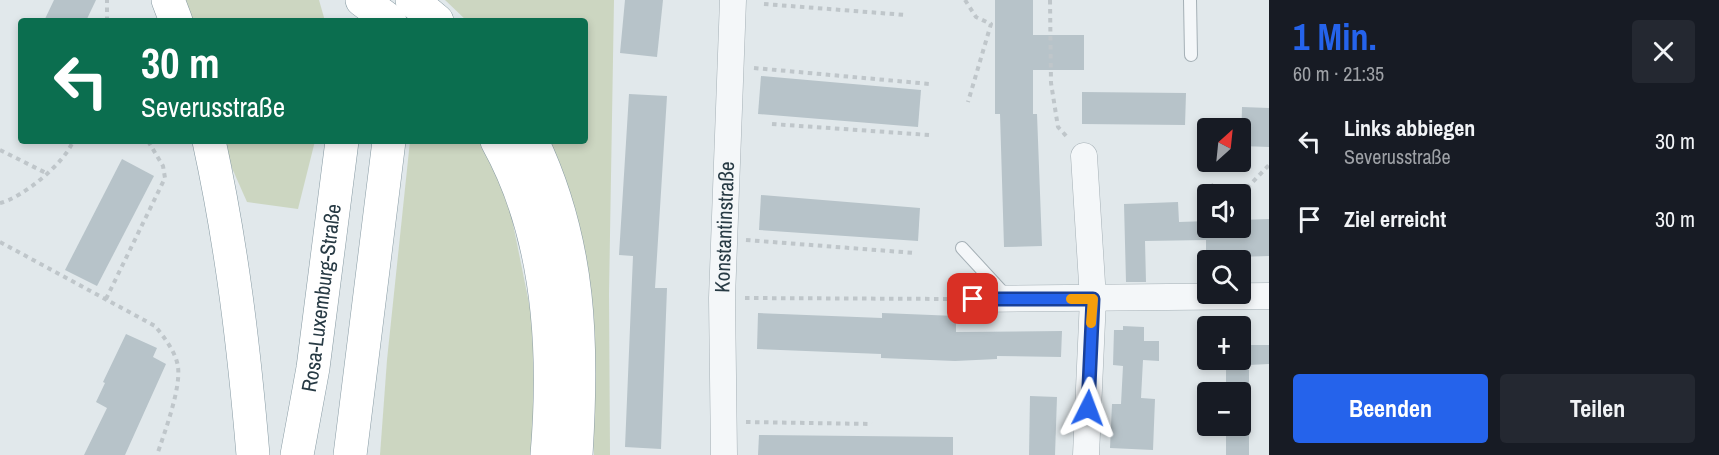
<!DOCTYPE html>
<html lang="de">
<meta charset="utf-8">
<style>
:root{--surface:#171b24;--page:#242831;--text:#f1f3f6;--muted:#9ea1a6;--accent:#2563eb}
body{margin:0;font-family:"Archivo Narrow",sans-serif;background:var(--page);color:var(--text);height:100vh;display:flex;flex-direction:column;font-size:22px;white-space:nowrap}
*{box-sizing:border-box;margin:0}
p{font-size:20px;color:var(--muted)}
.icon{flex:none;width:33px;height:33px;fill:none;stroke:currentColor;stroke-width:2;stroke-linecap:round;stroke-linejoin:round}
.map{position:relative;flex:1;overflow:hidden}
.side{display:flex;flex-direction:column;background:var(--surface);width:450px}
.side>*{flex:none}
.banner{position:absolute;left:18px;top:18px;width:570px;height:126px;border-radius:6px;box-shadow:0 3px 9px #0003;background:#0b6e4f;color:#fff;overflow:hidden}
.needle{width:39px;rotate:27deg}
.buttons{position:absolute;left:1197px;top:118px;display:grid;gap:12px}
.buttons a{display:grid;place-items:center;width:54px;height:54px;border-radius:6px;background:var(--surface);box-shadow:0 3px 9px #0003;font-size:30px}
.pin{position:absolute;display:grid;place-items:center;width:51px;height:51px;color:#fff;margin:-26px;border-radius:12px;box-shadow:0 3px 9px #0006}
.me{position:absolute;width:66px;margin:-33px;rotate:3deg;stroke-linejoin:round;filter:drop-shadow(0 0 4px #0008)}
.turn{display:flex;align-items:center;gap:21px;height:126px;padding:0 24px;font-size:27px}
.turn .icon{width:78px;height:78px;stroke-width:2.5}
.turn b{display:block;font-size:42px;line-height:51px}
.round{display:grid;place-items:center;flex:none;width:63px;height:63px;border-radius:6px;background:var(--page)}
.headline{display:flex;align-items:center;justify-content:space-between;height:102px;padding:0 24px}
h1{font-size:36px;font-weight:700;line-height:45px;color:var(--accent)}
.action{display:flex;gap:12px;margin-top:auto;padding:12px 24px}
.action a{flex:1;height:69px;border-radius:6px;background:var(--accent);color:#fff;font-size:24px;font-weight:700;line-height:69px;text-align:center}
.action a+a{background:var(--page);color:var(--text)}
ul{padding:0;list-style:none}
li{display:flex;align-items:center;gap:18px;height:78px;padding:0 24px}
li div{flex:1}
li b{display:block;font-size:22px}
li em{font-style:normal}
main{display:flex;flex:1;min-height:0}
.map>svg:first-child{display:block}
.green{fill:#ccd6c1}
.building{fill:#b7c3c9}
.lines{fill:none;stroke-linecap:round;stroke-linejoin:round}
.lane-casing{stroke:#a5b0b6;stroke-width:14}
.street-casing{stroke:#a5b0b6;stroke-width:27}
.highway-casing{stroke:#879aa3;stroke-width:34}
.path{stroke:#bfc6ca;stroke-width:4;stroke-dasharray:4.5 4.5;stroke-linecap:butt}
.lane{stroke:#f4f7f9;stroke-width:12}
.street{stroke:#f4f7f9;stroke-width:26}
.highway{stroke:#fff;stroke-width:33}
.route-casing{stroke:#184099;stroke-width:15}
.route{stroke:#2563eb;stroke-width:10}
.slow{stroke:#f59e0b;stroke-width:10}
.labels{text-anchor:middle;stroke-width:4.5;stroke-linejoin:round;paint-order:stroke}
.street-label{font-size:21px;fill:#273a44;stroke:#f1f6f8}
</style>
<main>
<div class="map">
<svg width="1269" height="455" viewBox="0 0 1269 455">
<rect width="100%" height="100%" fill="#e1e8eb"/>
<g class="green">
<polygon points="180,0 319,0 325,21 189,21"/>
<polygon points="445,0 614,0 609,294 610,455 594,455 584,308 549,141 585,141 585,21 467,21"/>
<polygon points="220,141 315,141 298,209 247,202"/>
<polygon points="410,141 480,141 506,189 534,328 535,455 380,455 387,360"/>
</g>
<g class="building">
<polygon points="54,0 96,0 86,21 44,21"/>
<polygon points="625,0 663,0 657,57 620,53"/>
<polygon points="995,0 1033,0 1033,35 1084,35 1084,70 1033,70 1033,114 1037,114 1042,246 1004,247 1000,114 995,114"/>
<polygon points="761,76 921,90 918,127 758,114"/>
<polygon points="1082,92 1186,93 1185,125 1082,124"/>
<polygon points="629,94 667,96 655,288 667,288 661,449 625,447 633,256 619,255"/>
<polygon points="1242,107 1269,108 1269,147 1241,146"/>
<polygon points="122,159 154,176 97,286 65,270"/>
<polygon points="761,195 920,208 918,241 759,230"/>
<polygon points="1178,202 1179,222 1208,221 1208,228 1240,228 1240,220 1269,219 1269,256 1206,258 1206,240 1145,241 1146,282 1126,282 1124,204"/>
<polygon points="758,313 882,318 882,313 956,316 956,332 1062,331 1061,357 997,356 997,359 955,361 881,358 881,354 757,349"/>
<polygon points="1123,326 1144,327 1144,341 1159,341 1159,361 1143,360 1141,398 1155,399 1153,450 1110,448 1112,404 1121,404 1123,366 1113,365 1114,330 1123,330"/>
<polygon points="126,334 157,348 153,357 166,364 125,455 84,455 107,408 96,402 105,383 103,382"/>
<polygon points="1240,345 1269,345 1269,364 1249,365 1249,455 1226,455 1226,426 1240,426 1240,393 1226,393 1226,360 1240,360"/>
<polygon points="1030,396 1057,397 1055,455 1029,455"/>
<polygon points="759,435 953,437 953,455 758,455"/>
</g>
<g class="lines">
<g class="lane-casing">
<g id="lane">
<polyline points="1190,0 1191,55"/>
<polyline points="962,248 1008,298"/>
</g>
</g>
<g class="street-casing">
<g id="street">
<polyline points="1084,156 1093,299 1086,455"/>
<polyline points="973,299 1269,296"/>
<path id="s1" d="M724,455L722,298L733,0"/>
</g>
</g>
<g class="highway-casing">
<g id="highway">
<polyline points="168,0 176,21"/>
<polyline points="362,0 390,21"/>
<polyline points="412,0 437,21"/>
<path d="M209,141C232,246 244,348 253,455"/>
<path d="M497,141C549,234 556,350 547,455"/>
<path d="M532,141C581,244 583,344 576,455"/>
<path id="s2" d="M297,455L313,368L342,141"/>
<polyline points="350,455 389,141"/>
</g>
</g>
<g class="path">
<polyline points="965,0 976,17 991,24 968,102"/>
<polyline points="1050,0 1051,83 1058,127 1069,139"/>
<polyline points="764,4 906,15"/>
<polyline points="107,21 107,0"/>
<polyline points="754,68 930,84"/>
<polyline points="772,124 929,135"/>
<polyline points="0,150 48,174"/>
<polyline points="1211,184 1216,193 1221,195"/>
<polyline points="1230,195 1248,187 1269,165"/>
<path d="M0,203C22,198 65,163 73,141"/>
<polyline points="746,240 915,253"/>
<path d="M0,242L155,326C164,337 176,352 178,367C181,389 164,434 157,455"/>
<polyline points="745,298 951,299"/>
<polyline points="106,299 165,178 163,166 148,141"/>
<polyline points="746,422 872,424"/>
</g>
<use href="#lane" class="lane"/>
<use href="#street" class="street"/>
<use href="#highway" class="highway"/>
</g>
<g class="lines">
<g class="route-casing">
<polyline id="route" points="973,299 1093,299 1088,408"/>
</g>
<use href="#route" class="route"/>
<polyline class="slow" points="1071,299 1093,299 1091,323"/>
</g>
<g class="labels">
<g class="street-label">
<text dy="7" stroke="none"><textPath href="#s1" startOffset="228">Konstantinstraße</textPath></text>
<text dy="7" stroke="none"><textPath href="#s2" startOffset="159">Rosa-Luxemburg-Straße</textPath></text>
</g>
</g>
</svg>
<div class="buttons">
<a><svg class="needle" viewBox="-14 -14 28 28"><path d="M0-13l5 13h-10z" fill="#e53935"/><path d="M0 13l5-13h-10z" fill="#9ea1a6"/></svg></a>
<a><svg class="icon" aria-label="sound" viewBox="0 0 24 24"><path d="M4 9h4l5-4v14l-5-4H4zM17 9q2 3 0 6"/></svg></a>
<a><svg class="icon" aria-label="search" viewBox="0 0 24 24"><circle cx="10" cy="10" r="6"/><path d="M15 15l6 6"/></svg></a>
<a>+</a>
<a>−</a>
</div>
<div class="pin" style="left:973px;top:299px;background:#d93025"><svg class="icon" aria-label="arrive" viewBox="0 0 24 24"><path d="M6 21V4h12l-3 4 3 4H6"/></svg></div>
<svg class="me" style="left:1088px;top:408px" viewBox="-20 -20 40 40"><path d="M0-17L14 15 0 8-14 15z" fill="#2563eb" stroke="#fff" stroke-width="4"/></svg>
<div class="banner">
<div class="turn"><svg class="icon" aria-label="left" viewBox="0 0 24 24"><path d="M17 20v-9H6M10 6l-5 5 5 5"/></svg><div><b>30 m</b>Severusstraße</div></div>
</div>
</div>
<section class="side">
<div class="headline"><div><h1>1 Min.</h1><p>60 m · 21:35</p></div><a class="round"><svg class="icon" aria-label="close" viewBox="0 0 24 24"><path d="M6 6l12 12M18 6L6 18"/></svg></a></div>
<ul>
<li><svg class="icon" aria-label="left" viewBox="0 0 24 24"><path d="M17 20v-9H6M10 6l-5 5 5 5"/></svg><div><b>Links abbiegen</b><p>Severusstraße</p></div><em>30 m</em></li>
<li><svg class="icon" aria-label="arrive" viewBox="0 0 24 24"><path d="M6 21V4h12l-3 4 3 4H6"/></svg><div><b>Ziel erreicht</b></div><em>30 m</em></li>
</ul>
<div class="action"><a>Beenden</a><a>Teilen</a></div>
</section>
</main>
